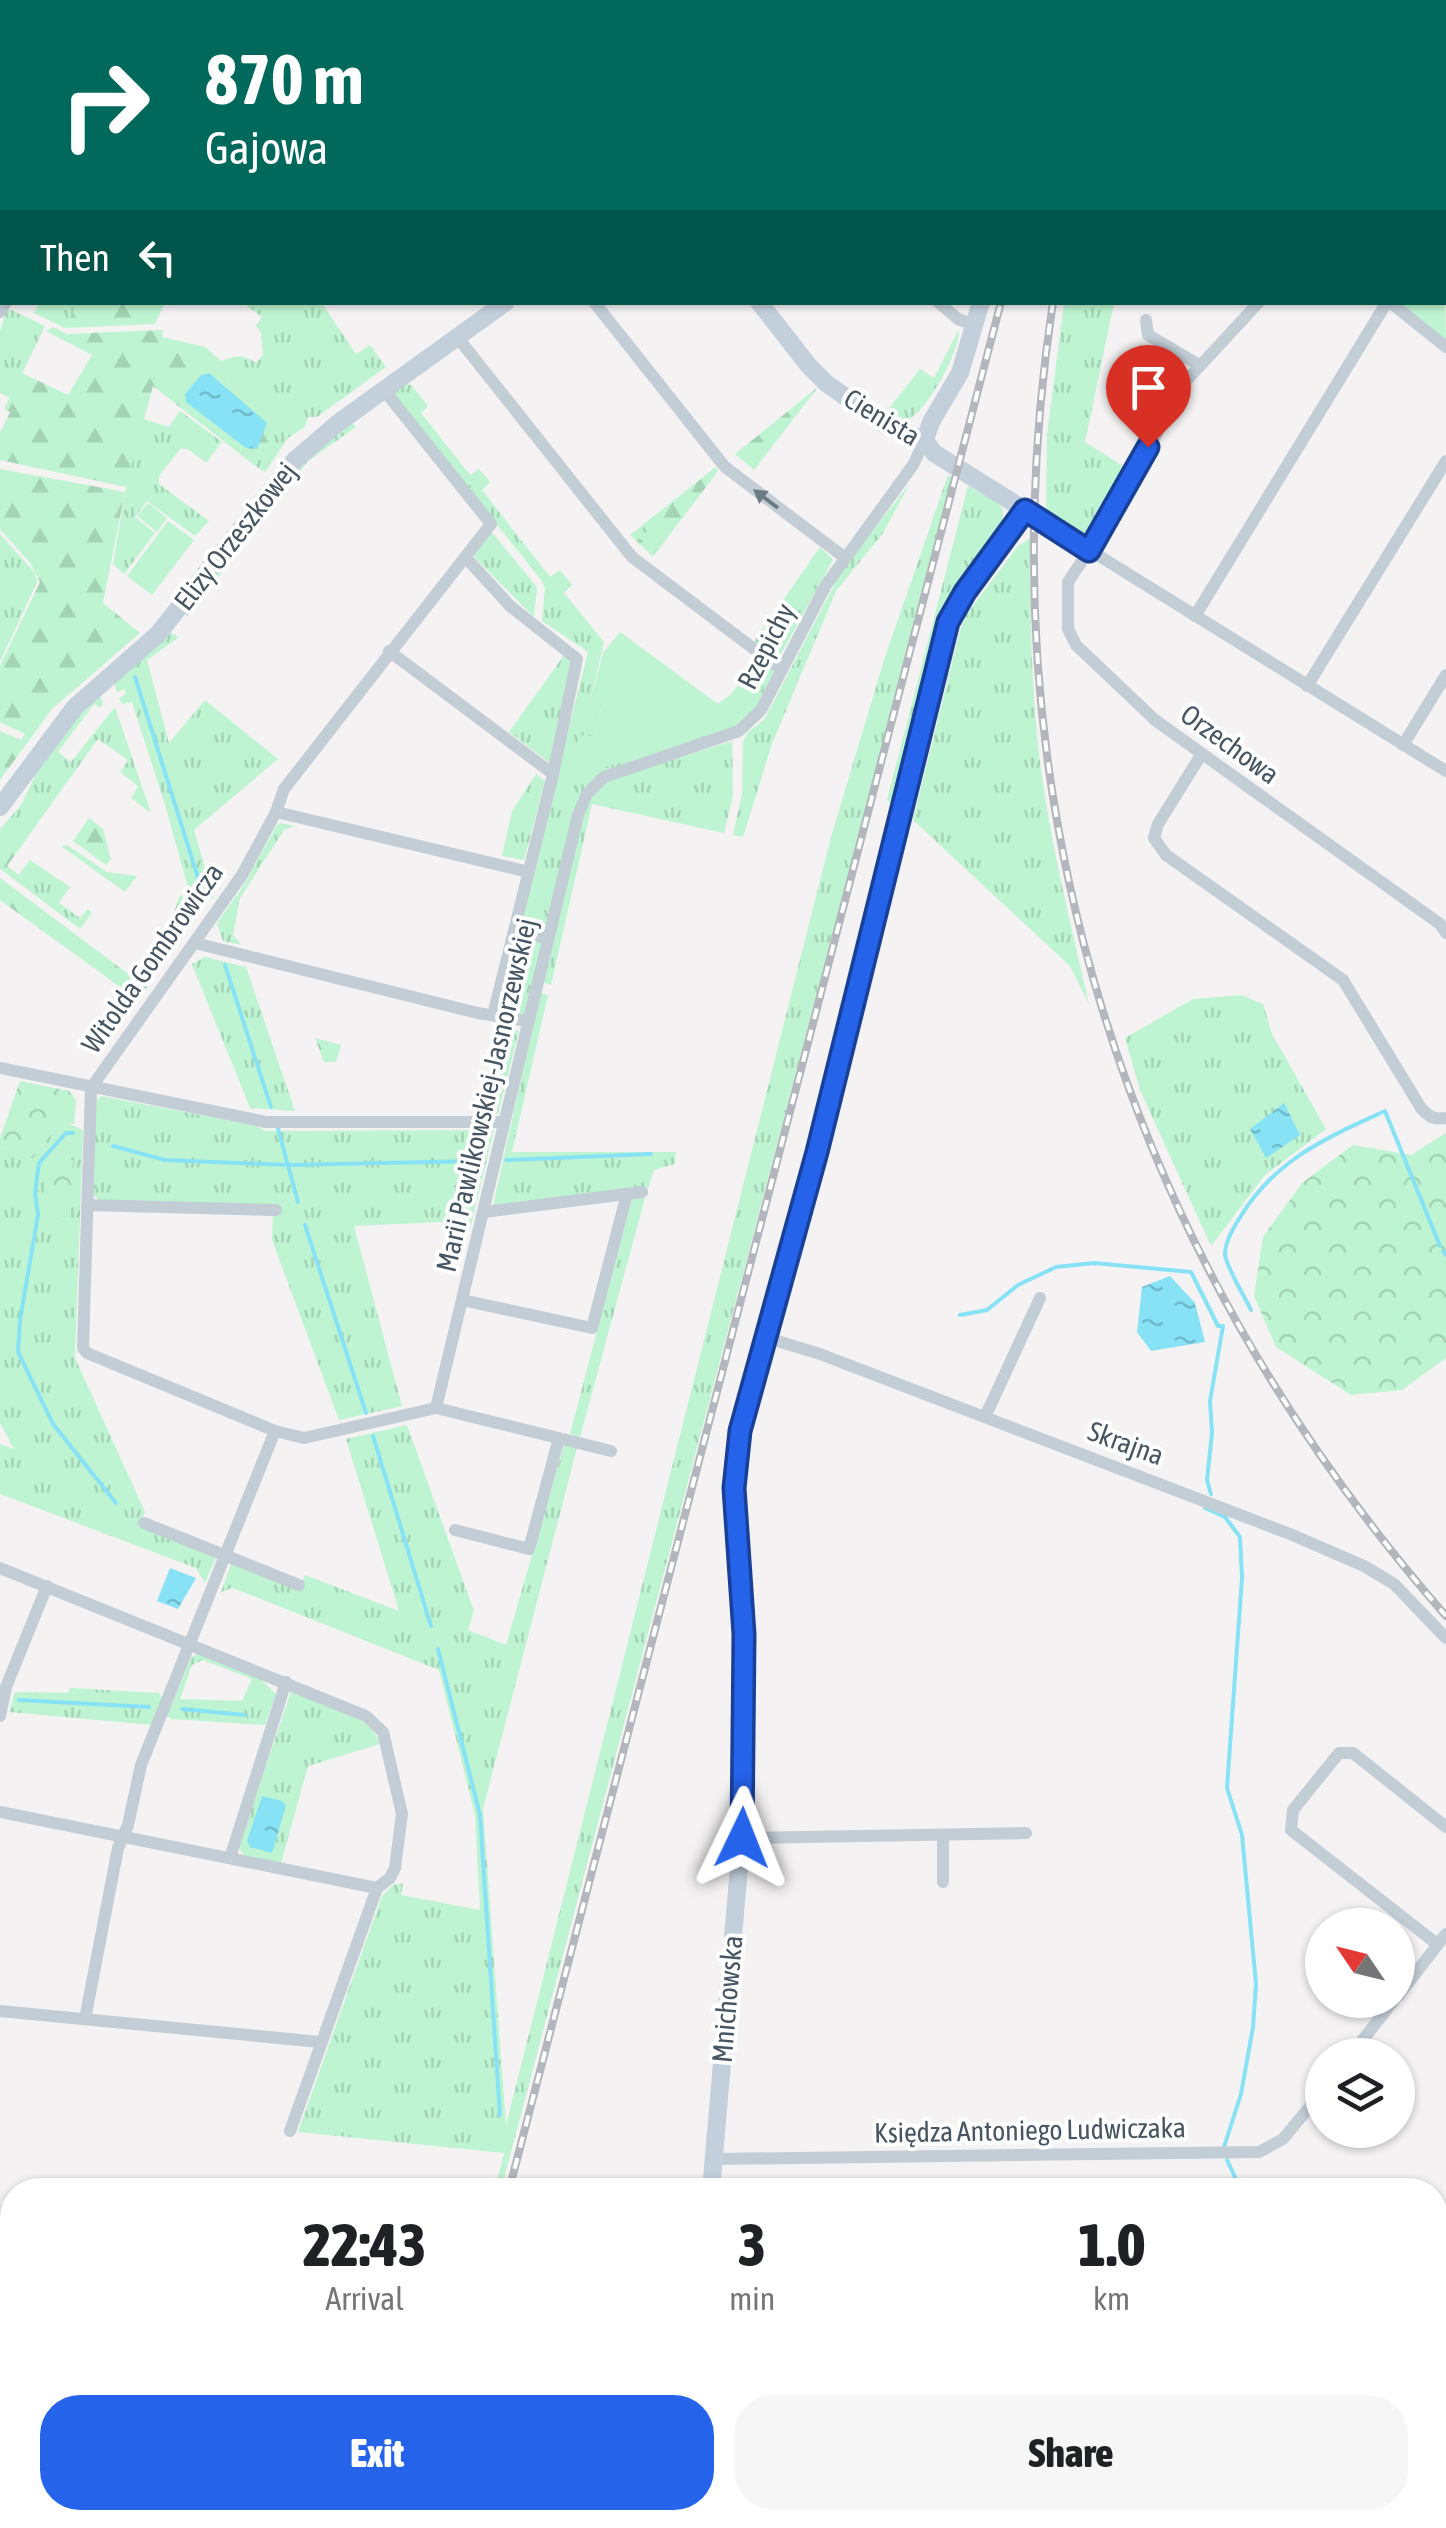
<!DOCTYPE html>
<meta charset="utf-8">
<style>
:root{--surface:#fff;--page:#f6f6f6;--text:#202124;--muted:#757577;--accent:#2563eb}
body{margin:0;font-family:"Asap Condensed",sans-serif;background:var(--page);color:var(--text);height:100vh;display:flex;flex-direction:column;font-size:38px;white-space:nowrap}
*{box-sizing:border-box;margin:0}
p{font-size:32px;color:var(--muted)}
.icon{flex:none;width:55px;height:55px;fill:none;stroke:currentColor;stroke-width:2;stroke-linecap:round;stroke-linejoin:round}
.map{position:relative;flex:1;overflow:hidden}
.sheet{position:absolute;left:0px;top:2178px;width:1448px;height:352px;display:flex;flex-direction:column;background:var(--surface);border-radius:40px 40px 0 0;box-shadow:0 2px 8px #0004}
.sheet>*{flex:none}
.hud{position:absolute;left:0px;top:0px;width:1448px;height:305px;box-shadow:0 2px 8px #0004;background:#00695c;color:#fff;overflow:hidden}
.needle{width:65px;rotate:305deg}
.controls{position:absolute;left:1305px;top:1908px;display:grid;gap:20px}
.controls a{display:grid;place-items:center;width:110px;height:110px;border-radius:50%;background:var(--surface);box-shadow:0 2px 8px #0004;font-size:50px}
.pin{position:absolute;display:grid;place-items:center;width:85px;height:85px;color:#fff;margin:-102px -42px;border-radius:50% 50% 50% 0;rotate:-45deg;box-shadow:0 0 10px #0007}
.pin .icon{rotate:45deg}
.me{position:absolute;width:110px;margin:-55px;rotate:2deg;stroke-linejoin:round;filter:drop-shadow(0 0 8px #0008)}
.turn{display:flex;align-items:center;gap:35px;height:210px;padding:0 40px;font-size:45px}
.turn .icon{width:130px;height:130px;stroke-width:2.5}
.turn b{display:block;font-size:70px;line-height:85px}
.then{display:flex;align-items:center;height:95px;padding:0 40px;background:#0003;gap:20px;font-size:38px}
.eta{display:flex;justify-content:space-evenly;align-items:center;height:170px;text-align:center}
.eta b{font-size:60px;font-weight:800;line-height:70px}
.button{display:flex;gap:20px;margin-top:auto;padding:20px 40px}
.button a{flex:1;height:115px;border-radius:40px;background:var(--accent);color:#fff;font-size:40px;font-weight:800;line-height:115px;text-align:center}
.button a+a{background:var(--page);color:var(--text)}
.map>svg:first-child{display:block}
.grass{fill:url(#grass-tufts);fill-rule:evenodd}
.forest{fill:url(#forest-firs)}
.park{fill:url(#park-crowns)}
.garden{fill:#bef4d1}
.water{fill:url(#water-ripples)}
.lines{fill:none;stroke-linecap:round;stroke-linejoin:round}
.stream{stroke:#87e2f6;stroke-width:4}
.street{stroke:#c2cdd5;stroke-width:12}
.secondary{stroke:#c3d0dc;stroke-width:18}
.primary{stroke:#afc2d3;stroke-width:20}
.rail-casing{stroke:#b3b7bd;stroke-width:8}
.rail{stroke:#fff;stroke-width:4;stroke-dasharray:11;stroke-linecap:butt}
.oneway{fill:#6c7a84}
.route-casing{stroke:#184099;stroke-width:25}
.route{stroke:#2563eb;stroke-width:18}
.labels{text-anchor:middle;stroke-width:8;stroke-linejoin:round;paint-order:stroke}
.street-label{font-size:28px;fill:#475662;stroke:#fff}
</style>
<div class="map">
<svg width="1446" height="2528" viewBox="0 0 1446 2528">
<defs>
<pattern id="grass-tufts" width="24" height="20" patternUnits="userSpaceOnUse" patternTransform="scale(2.5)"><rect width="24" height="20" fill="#bef4d1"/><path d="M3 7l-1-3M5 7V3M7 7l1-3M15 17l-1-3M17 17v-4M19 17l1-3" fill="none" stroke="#a5d3b6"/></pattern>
<pattern id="forest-firs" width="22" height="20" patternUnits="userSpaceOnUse" patternTransform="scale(2.5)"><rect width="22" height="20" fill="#bef4d1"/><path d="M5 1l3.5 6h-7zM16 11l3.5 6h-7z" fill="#a5d3b6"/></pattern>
<pattern id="park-crowns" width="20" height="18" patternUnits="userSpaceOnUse" patternTransform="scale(2.5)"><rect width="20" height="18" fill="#bef4d1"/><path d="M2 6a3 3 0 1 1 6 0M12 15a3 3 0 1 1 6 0" fill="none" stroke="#a5d3b6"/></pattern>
<pattern id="water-ripples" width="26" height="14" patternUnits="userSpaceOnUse" patternTransform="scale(2.5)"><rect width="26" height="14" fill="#87e2f6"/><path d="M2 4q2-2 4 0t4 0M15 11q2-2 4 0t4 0" fill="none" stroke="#70bacb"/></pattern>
</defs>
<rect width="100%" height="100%" fill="#f4f2f2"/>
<g class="grass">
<polygon points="498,0 649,0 649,2 500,2"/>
<path d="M321,302L356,354L370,345L386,367L317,417H308L305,427L288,438L265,472L254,465L268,449L263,409L228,383L221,361C233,356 245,354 256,363L263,355L261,332L256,326L262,317L243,303Z"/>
<polygon points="39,303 77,303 65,328 34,313"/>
<polygon points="1064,303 1114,303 1085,442 1129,470 1090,537 1083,538 1046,514 1047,435"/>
<polygon points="7,308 45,326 10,398 0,393 0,331"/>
<path d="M959,329C960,351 928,411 906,421C898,424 890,419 883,416L920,369L934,378Z"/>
<polygon points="406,384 411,385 428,406 421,413 470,475 479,469 490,482 482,490 550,577 560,570 572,585 564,593 604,642 589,705 601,707 595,737 579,736 570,775 583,784 594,769 631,760 634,755 644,753 766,681 750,670 757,660 773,670 773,676 756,709 736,726 582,793 545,934 522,927 520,921 588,652 542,621 545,588 542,581 394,396 392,393"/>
<polygon points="180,411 222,442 206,463 188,449 180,449 159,476 159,484 209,521 195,536 147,501 135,517 155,533 124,574 113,564 138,417 169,427"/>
<polygon points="351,422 356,427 308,461 188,616 181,610 308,454"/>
<polygon points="948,475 953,478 501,2190 495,2190 504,2153 298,2132 382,1896 393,1885 403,1883 401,1895 480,1910 475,1815 439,1670 233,1588 221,1592 232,1562 299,1589 305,1575 399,1611 346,1439 407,1425 474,1611 468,1630 506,1645 564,1445 577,1448 483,1809 506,2125 831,837 885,657"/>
<polygon points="910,483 883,533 836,591 772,744 743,837 733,835 742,794 743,742 748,732 764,720 841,572"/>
<polygon points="968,486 997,502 1003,510 1002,527 957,591 941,623 895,807 887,800"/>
<polygon points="490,530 537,587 534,617 475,558 474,551"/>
<polygon points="0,534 35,573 37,582 0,662"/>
<path d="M1030,538C1030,610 1031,683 1039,754C1049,838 1070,921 1089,1004L1070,966L913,820L960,631L966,615L1018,546Z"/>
<polygon points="820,547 833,560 781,654 772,656 754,642"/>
<polygon points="171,633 179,637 147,660 169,743 205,700 278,759 194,830 214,898 205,900 196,916 165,805 132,702 122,704 119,698 126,694 125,689 117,692 114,684 165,634"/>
<polygon points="565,654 575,661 550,763 509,732"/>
<polygon points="100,696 103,703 100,708 94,704 58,752 71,762 115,707 151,813 131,798 138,786 120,772 128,760 98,739 65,785 60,782 0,863 0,829 21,805 39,768 76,719"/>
<polygon points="732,741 733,796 724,833 592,804 551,985 542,982 581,819 590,799 609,780"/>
<polygon points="536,774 545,781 524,860 502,856 512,811"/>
<polygon points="281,823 294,826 284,830 240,898 233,935 242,945 223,941 217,923 242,888 277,825"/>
<polygon points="67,845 107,872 137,876 125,892 61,846"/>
<polygon points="30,860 70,887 59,903 80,918 88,909 92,913 80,929 15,880"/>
<polygon points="522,938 544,943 526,1015 499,1007 516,940"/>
<polygon points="205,957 246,967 295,1111 250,1108 192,964"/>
<polygon points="540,993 548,995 512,1152 676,1152 675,1164 654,1170 648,1188 493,1206"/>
<polygon points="1241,995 1263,1004 1272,1034 1326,1129 1265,1175 1211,1246 1140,1090 1125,1038 1193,999"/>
<polygon points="500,1027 519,1031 498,1114 481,1114 493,1106 508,1040"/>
<polygon points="101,1096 253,1125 266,1131 494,1130 470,1229 463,1221 354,1226 402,1406 339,1420 272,1240 273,1216 101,1201 93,1195 95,1102"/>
<polygon points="65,1122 83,1130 75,1358 145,1512 139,1527 216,1557 205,1583 196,1568 0,1494 0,1444 14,1449 0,1423 0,1147 33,1158 55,1129"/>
<polygon points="641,1196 645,1198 580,1437 570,1434 632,1198"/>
<path d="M197,1653L255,1674L276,1694L265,1725L171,1719L167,1716L191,1658ZM203,1660L252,1679L242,1701L180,1699L192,1665Z"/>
<polygon points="70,1688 159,1693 162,1697 152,1725 9,1712 15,1692 68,1693"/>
<path d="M291,1692C316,1702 374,1715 380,1744L308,1766L281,1863L244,1855L238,1847Z"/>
</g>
<g class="forest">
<polygon points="77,303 77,302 165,303 155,324 65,328"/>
<polygon points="53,327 67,334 163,330 162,337 205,347 221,361 228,383 263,409 272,421 268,449 254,465 153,386 126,487 0,460 0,433 10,412 4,409 22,373 68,395 92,355 46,331"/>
<polygon points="818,387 754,470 735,454"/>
<polygon points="716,467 718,471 653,557 630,535"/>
<polygon points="0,469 125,492 103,603 140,633 52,709 0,780 0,731 21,740 25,734 0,722 0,666 40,582 31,564 0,529"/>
<polygon points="60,781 65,785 7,866 19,875 15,880 0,869 0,863"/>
<polygon points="89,818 103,829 111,859 106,865 73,841"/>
<path d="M0,878L131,976C151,951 171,928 179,897L182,895L185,906L192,902L196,916L138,1000L0,900Z"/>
</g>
<g class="park">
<polygon points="652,520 667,535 654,553 635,534"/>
<polygon points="315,1038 341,1045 336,1062 324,1062"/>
<polygon points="20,1081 69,1091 76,1100 74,1124 65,1123 55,1129 33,1158 0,1147 0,1138"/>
<polygon points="1446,1133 1446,1358 1402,1390 1351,1395 1276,1347 1254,1296 1263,1237 1302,1183 1353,1145 1411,1155"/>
<polygon points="49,1158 73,1160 69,1222 45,1220"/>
</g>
<g class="garden">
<polygon points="1445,297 1446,341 1398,303 1445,302"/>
<polygon points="148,503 167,518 157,532 137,516"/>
<polygon points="168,521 194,540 152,595 127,576"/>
<polygon points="620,632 718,704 731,694 750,670 766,681 751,709 731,726 648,756 644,753 634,755 632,760 594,769 583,785 569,775 579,735 595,737 601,708 589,705 603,653"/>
</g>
<g class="water">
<polygon points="209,373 267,423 257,449 246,448 186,402 185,394 200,376"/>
<polygon points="1284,1103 1300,1135 1266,1158 1250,1129"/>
<polygon points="1170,1276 1195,1303 1205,1342 1151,1351 1137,1332 1142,1287"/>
<polygon points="170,1568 196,1578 178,1609 157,1601"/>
<polygon points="262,1796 282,1801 286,1806 272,1853 250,1847 247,1841"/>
</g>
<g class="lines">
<g class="stream">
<polyline points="135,677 205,900"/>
<polyline points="225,965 271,1107"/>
<polyline points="278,1129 298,1202"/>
<polyline points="73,1133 66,1133 39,1163 35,1193 38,1215 20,1320 18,1352 53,1424 116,1503"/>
<polyline points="113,1146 165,1160 289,1165 477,1161"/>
<polyline points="506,1160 651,1154"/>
<polyline points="305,1225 366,1413"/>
<polyline points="1443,1251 1446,1255"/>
<path d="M1251,1310C1245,1297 1226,1267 1225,1254C1225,1242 1233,1229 1239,1219C1274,1160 1326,1138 1385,1111L1440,1246"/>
<polyline points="960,1315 987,1310 1018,1285 1056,1267 1094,1263 1191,1272 1218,1326 1223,1326 1210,1401 1212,1433 1207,1480 1211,1494"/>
<polyline points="373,1436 431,1626"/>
<polyline points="1205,1508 1225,1517 1240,1537 1242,1578 1227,1788 1242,1835 1256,1984 1253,2027 1241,2094 1224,2147"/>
<polyline points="438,1649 480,1815 500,2115"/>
<polyline points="19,1700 149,1707"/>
<polyline points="182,1709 245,1715"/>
<polyline points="1227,2160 1241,2190"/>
<polyline points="1270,2528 1284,2518"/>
</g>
<g class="street">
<polyline points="489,0 491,2"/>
<polyline points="0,196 2,197"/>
<polyline points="594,302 725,467 844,557"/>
<polyline points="938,302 958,319 975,325"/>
<polyline points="1259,302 1187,380 1096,540 1068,582 1068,629 1076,645 1155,720 1440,924 1446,933"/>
<polyline points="1390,302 1446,347"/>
<polyline points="0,312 6,302"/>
<polyline points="1146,320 1148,335 1199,365"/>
<polyline points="458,338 632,557 782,670"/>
<polyline points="384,390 491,524 284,789 276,812 242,875 91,1088 83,1348 87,1353 275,1431 304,1438 436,1408 611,1451"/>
<polyline points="1025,510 1446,771"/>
<polyline points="467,559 510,606 577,659 553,774 493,1015"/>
<polyline points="1195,616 1387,302"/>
<polyline points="389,651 553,774"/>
<polyline points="1307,686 1446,461"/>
<polyline points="1403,745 1446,675"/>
<path d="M1201,755L1158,824L1154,838L1166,855L1343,980L1421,1108C1429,1117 1434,1120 1446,1118"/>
<polyline points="276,812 529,872"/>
<polyline points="516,931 548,939"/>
<polyline points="195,943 478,1013 528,1021"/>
<polyline points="0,1068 266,1122 503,1122"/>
<polyline points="87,1205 276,1210"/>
<polyline points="484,1212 642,1192"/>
<polyline points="462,1300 592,1328 627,1194"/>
<polyline points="764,1337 820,1354 1290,1534 1364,1566 1394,1584 1446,1638"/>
<polyline points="436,1408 578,815 587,794 604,777 739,731 761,710 826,585 913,465 925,440"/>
<polyline points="985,1417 1040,1298"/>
<polyline points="144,1523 299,1585"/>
<polyline points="455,1530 529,1549 559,1438"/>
<polyline points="0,1568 366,1716 383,1732 402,1814 395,1868 390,1878 377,1888 290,2131"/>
<polyline points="0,1716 6,1687 47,1586"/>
<polyline points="0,1812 377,1888"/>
<polyline points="943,1835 943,1882"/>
<polyline points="742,1838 1026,1833"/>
<polyline points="230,1858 286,1682"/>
<polyline points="1437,1944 1291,1830 1293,1810 1339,1753 1353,1753 1446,1827"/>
<polyline points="1398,1996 1446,1934"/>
<polyline points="0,2011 320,2042"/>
<polyline points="85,2019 118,1848 128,1825 141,1765 275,1431"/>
<polyline points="1351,2055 1394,2000"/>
<polyline points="714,2159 1259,2152 1283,2139 1322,2092"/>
<polyline points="1435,2242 1446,2224"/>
</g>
<g class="secondary">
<polyline points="658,2 658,0"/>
<polyline points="677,2 678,0"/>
<polyline points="1062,2 1063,0"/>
<polyline points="925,440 931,422 960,373 981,302"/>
<polyline points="0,807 75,707 158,634 295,460 338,423 506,302"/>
<polyline points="711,2190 742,1833 744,1634 735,1488 740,1431 817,1152 948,622 1025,510 934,453 925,440 885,425 826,383 809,366 759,302"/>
<polyline points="695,2518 695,2528"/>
</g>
<g class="primary">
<polyline points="725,0 736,2"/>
<polyline points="770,0 781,2"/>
<polyline points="1445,225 1446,226"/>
</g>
<g class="rail-casing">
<g id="rail">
<polyline points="1086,2 1087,0"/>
<polyline points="1109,2 1109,0"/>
<path d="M1053,302C979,790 1123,1247 1446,1616"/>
<polyline points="509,2190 1001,302"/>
<polyline points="421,2528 424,2518"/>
</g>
</g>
<use href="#rail" class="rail"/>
</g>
<defs><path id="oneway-solid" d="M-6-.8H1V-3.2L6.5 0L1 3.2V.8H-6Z" transform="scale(2.5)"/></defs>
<use class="oneway" href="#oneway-solid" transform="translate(766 499) rotate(-143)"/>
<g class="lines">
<g class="route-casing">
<polyline id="route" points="742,1838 744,1634 734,1488 740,1431 817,1152 948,622 965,592 1025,510 1089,551 1148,447"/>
</g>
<use href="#route" class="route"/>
</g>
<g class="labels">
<g class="street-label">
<text transform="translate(882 417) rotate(31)" y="10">Cienista</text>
<text transform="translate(235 536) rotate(-52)" y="10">Elizy Orzeszkowej</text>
<text transform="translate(766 646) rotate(-63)" y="10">Rzepichy</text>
<text transform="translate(1230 744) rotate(36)" y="10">Orzechowa</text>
<text transform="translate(152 958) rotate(-55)" y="10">Witolda Gombrowicza</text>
<text transform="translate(486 1095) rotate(-77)" y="10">Marii Pawlikowskiej-Jasnorzewskiej</text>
<text transform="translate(1126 1443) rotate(20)" y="10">Skrajna</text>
<text transform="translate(727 1999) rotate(-85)" y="10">Mnichowska</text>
<text transform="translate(1030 2130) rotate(-1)" y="10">Księdza Antoniego Ludwiczaka</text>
</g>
</g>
</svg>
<div class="controls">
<a><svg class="needle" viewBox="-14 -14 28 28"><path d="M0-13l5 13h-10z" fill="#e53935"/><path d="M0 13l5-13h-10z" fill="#757577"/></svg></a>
<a><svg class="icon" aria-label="layers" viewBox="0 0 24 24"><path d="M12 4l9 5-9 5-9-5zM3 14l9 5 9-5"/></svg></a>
</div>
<div class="pin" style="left:1148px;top:447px;background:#d93025"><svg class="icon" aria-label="arrive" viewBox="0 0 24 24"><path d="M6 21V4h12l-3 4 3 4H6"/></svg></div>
<svg class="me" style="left:742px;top:1838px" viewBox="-20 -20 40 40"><path d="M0-17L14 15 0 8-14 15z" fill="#2563eb" stroke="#fff" stroke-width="4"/></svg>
<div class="hud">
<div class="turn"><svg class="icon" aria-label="right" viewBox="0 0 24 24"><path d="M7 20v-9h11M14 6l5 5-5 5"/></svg><div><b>870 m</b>Gajowa</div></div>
<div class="then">Then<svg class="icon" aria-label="left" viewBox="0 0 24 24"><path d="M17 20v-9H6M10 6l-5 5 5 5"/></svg></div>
</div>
<section class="sheet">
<div class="eta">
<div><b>22:43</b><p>Arrival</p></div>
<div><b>3</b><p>min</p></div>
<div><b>1.0</b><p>km</p></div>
</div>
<div class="button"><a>Exit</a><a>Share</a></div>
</section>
</div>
